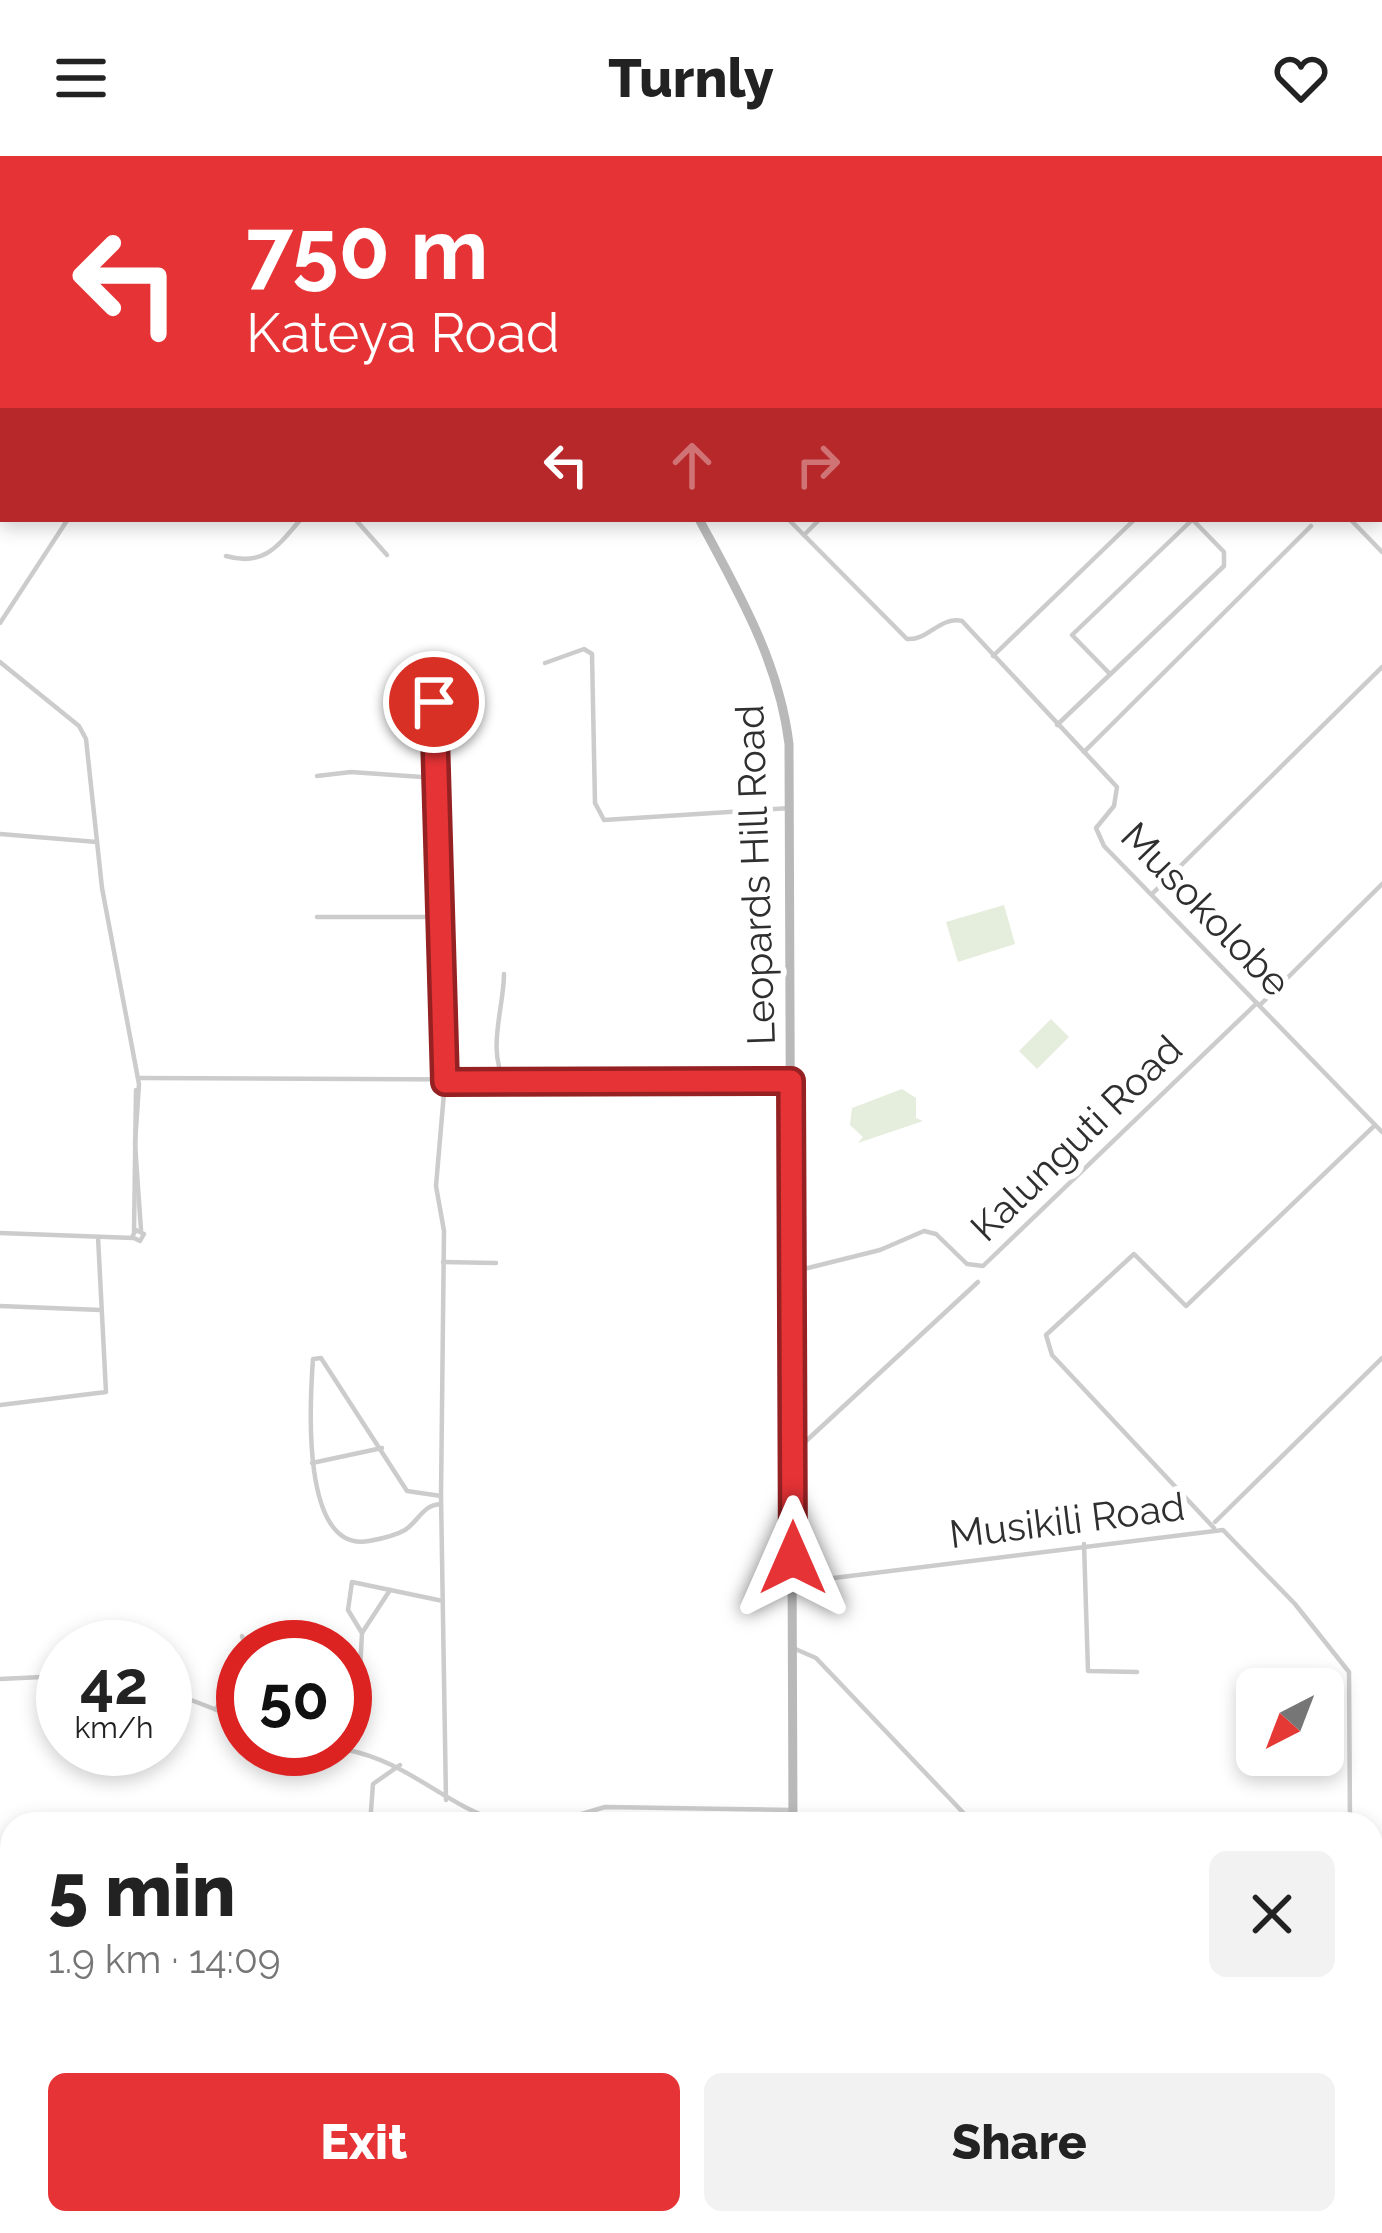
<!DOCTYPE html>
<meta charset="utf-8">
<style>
:root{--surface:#fff;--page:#f2f2f2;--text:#222;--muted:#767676;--accent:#e53336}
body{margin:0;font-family:Raleway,sans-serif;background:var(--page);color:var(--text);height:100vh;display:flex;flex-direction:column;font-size:45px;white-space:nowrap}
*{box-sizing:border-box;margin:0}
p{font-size:39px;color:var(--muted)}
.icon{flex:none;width:66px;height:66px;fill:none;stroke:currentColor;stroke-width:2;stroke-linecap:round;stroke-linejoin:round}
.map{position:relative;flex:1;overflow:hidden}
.sheet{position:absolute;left:0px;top:1656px;width:1383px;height:423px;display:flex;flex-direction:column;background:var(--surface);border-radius:36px 36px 0 0;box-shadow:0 6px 18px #0003}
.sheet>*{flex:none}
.guide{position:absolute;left:0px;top:0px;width:1383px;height:366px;box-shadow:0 6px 18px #0003;background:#e53336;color:#fff;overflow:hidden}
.needle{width:78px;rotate:222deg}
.fabs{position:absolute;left:1236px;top:1512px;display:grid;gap:24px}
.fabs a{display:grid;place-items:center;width:108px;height:108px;border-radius:18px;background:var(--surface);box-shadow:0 6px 18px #0003;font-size:60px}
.speed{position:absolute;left:36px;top:1464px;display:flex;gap:24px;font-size:60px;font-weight:700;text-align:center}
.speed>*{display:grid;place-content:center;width:156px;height:156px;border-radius:50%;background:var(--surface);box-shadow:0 6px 18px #0003;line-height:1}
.speed small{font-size:30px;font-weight:400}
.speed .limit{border:18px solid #d22;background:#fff;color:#111}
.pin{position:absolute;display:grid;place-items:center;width:102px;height:102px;color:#fff;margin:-51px;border:6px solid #fff;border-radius:50%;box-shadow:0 3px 12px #0007}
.me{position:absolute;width:132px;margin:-66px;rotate:0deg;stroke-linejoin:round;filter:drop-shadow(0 0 9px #0008)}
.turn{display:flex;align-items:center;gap:42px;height:252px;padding:0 48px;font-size:54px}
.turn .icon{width:156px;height:156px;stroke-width:2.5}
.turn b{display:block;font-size:84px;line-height:102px}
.lanes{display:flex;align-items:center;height:114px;padding:0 48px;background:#0003;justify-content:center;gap:60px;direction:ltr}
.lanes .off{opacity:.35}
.round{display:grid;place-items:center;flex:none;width:126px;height:126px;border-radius:18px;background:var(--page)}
.summary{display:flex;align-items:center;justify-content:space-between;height:204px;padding:0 48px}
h1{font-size:72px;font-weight:800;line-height:90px}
.cta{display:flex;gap:24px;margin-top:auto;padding:24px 48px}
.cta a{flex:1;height:138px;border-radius:18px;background:var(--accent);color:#fff;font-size:48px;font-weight:800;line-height:138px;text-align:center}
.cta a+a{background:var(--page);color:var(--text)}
header{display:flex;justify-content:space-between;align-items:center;height:156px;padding:0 48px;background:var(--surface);font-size:54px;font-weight:800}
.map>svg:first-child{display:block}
.green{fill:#e5eddd}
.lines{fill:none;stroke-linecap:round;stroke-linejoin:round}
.stream{stroke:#caddec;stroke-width:3}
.minor{stroke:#ccc;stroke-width:4.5}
.secondary{stroke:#b9b9b9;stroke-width:9}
.route-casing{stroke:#952123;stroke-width:30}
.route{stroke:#e53336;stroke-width:21}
.labels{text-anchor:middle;stroke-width:12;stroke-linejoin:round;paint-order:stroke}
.street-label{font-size:39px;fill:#2f2f2f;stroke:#fff}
</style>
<header><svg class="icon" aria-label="menu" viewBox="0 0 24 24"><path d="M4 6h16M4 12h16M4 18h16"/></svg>Turnly<svg class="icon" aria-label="heart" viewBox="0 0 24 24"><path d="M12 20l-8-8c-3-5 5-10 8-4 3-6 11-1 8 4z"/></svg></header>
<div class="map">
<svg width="1382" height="2077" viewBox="0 0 1382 2077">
<rect width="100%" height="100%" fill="#fff"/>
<g class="green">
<polygon points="1004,749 1015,788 958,806 946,766"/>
<polygon points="1051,863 1069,881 1037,913 1019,895"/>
<polygon points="902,933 916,942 916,962 923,965 858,987 863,981 850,969 852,952"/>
</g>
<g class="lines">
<polyline class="stream" points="0,1922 12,1928"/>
<g class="minor">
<polyline points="997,0 1000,3"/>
<polyline points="1373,0 1376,3"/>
<polyline points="371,3 373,0"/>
<polyline points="742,3 745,0"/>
<polyline points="1216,3 1219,0"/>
<polyline points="1380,7 1382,9"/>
<polyline points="1380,209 1382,208"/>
<polyline points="0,270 3,272"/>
<polyline points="355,363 387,399"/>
<path d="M788,363L907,483C928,485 940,460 962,465L1117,631L1114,650L1096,672L1104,690L1382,976"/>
<polyline points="1350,363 1382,396"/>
<polyline points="804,379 820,363"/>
<path d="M226,400C264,411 278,390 301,363"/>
<polyline points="0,467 68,363"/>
<polyline points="993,500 1135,363"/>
<polyline points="0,506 79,570 86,583 102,732 139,928 135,988 141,1074"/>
<polyline points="545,507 584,493 592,498 595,647 604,664 791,652"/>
<polyline points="1110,518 1072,479 1192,364"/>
<polyline points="434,546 444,806 445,925 436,1030 444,1075 441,1340 446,1644"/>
<polyline points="1057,569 1224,410 1224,396 1192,363"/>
<polyline points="1084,596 1311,370"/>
<polyline points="317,620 351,616 436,622"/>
<polyline points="0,678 97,686"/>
<polyline points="1152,738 1382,511"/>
<polyline points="317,761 441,761"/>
<path d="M504,818C504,852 486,895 506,927"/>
<polyline points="1260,849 1382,728"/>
<polyline points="138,922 791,925"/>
<polygon points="136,1074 144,1078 140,1085 132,1081"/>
<polyline points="134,1076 136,934"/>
<polyline points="0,1077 133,1082"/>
<polyline points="443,1106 496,1107"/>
<polyline points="792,1116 880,1094 924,1075 936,1078 967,1108 983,1110 1257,847"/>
<polyline points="0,1150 101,1154"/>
<polyline points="0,1249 106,1236 98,1081"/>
<polyline points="792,1298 978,1126"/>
<polyline points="312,1307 382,1292"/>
<path d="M441,1340L407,1335L321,1202L313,1203C310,1244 300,1398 369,1385C380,1383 395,1380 405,1374C419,1365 422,1349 441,1348"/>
<polyline points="1215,1366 1382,1202"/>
<polyline points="1214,1372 1052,1199 1046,1179 1134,1098 1186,1150 1375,969"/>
<polyline points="1084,1388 1088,1515 1137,1516"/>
<polyline points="793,1427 1223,1374 1295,1448 1349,1516 1350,1668"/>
<polyline points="362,1477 348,1454 352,1426 443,1445"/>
<polyline points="242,1480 246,1491"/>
<polyline points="793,1492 816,1502 974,1668"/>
<polyline points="360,1514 362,1477 390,1434"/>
<polyline points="0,1523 63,1520"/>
<polyline points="165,1534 243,1564"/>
<polyline points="216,1554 243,1498"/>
<path d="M343,1593C412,1606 441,1649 507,1668"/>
<polyline points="370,1668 373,1628 400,1609"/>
<polyline points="548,1668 605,1651 791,1654"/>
<polyline points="1371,1686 1382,1686"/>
<polyline points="1371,2013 1382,2013"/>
<polyline points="1371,2046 1382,2056"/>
<polyline points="345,2077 346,2067"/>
<polyline points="1326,2077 1327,2067"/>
</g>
<g class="secondary">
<polyline points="513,0 514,3"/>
<path d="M699,363C738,436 779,505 789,588L793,1668"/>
<polyline points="794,2067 794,2077"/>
</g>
</g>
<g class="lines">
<g class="route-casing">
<polyline id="route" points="434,546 445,926 791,925 793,1402"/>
</g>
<use href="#route" class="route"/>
</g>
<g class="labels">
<g class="street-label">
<text transform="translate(755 719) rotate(-92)" y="14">Leopards Hill Road</text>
<text transform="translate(1206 753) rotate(46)" y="14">Musokolobe</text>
<text transform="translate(1076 982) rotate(-44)" y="14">Kalunguti Road</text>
<text transform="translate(1067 1364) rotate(-7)" y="14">Musikili Road</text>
</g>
</g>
</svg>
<div class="fabs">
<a><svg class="needle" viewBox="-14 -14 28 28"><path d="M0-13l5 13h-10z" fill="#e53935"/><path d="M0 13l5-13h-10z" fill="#767676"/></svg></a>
</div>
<div class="speed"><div>42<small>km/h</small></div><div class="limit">50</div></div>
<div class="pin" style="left:434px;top:546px;background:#d93025"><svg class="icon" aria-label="arrive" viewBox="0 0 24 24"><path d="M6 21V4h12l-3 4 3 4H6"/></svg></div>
<svg class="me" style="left:793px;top:1402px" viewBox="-20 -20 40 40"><path d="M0-17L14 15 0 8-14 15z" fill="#e53336" stroke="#fff" stroke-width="4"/></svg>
<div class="guide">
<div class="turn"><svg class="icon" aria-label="left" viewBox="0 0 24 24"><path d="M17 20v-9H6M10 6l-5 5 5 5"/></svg><div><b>750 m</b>Kateya Road</div></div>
<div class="lanes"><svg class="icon" aria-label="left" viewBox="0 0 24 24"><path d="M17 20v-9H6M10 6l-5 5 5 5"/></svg><svg class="icon off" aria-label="ahead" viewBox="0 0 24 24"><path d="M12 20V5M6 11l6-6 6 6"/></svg><svg class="icon off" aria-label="right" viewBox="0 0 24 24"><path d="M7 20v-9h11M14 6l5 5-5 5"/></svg></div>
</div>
<section class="sheet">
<div class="summary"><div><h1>5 min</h1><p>1.9 km · 14:09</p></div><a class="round"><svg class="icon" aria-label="close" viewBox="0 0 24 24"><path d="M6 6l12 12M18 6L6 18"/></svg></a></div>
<div class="cta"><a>Exit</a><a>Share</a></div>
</section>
</div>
